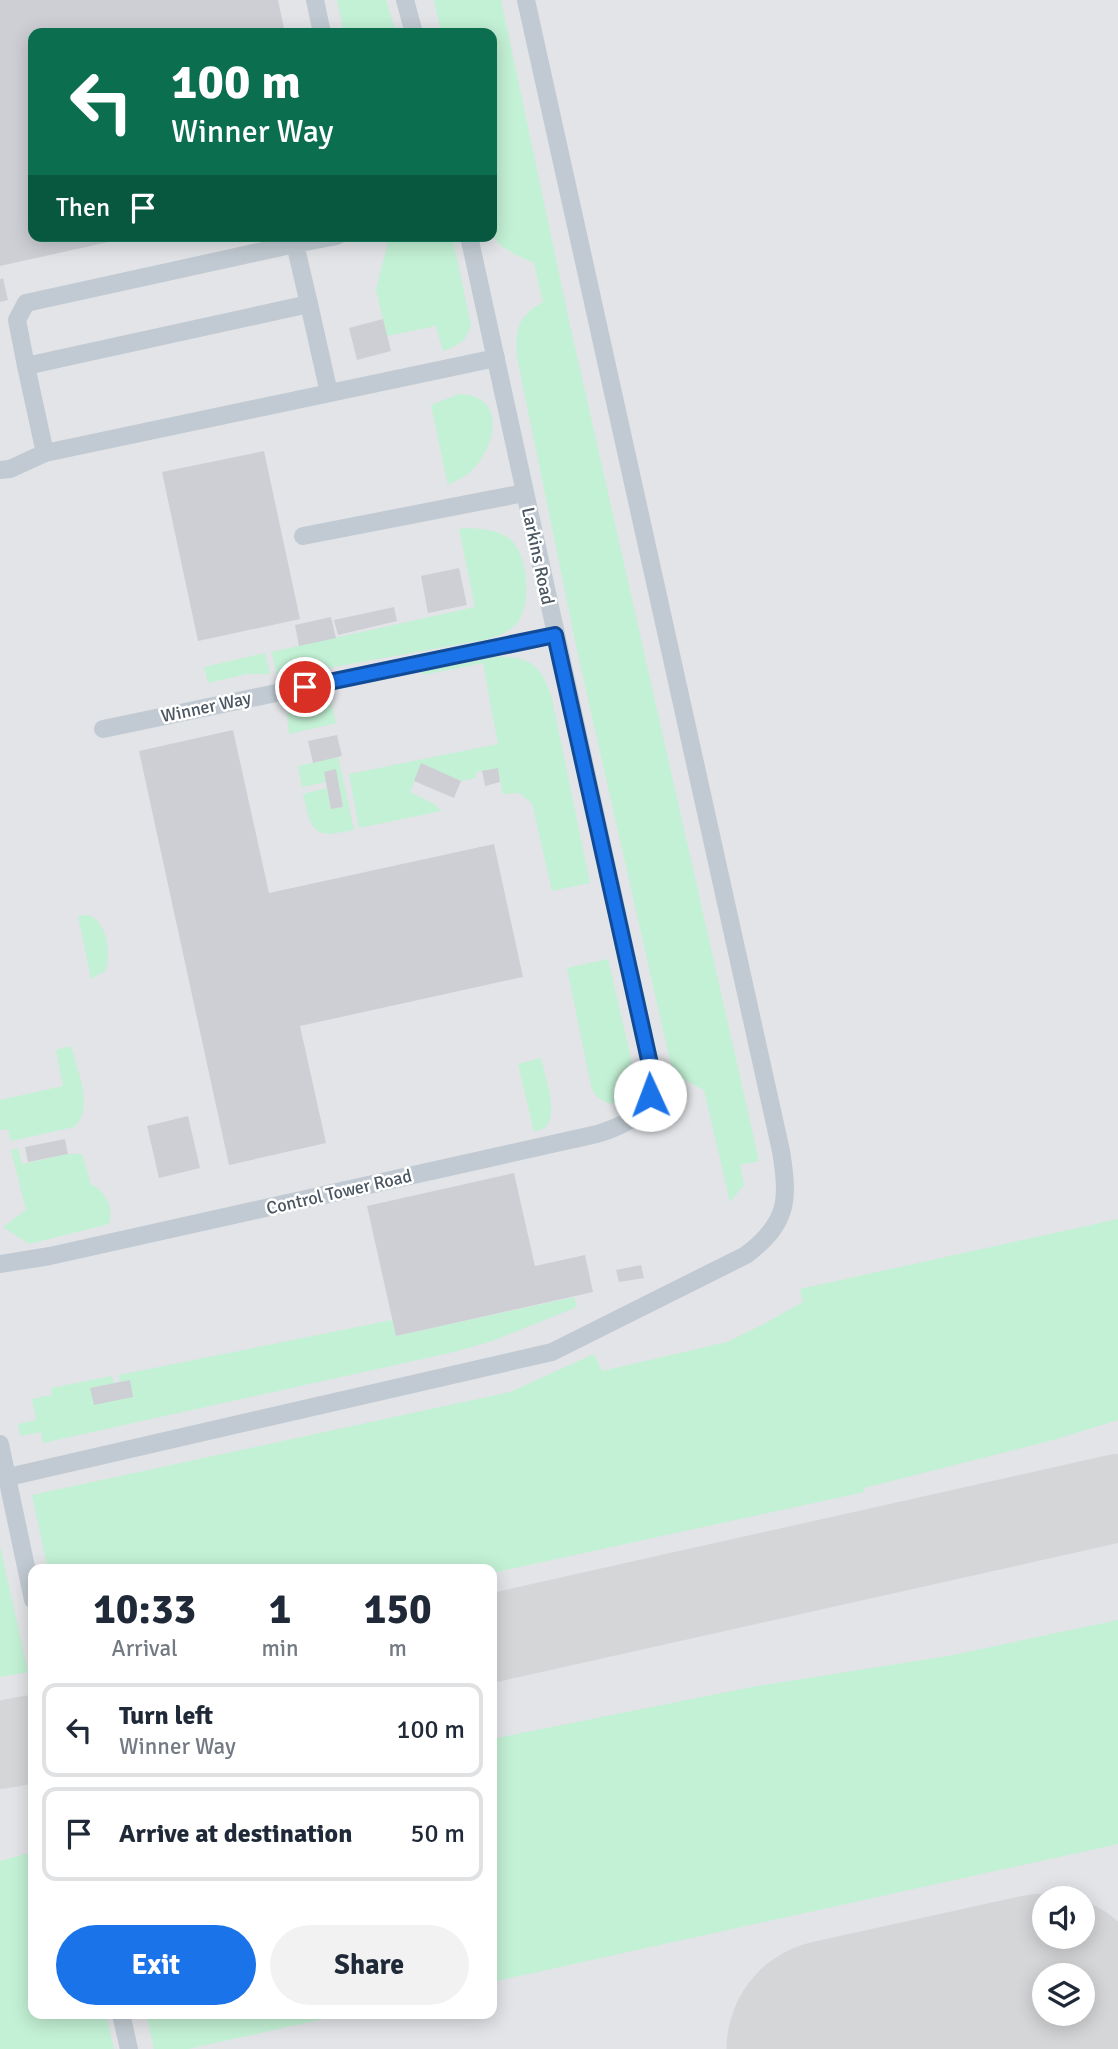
<!DOCTYPE html>
<style>
:root{--surface:#fff;--page:#f2f2f3;--text:#1f2937;--muted:#747a83;--line:#e0e1e3;--accent:#1a73e8}
body{margin:0;font-family:Signika,sans-serif;background:var(--page);color:var(--text);height:100vh;display:flex;flex-direction:column;font-size:26px;white-space:nowrap}
*{box-sizing:border-box;margin:0}
p{font-size:23px;color:var(--muted)}
.icon{flex:none;width:38px;height:38px;fill:none;stroke:currentColor;stroke-width:2;stroke-linecap:round;stroke-linejoin:round}
.map{position:relative;flex:1;overflow:hidden}
.side{position:absolute;left:28px;top:1564px;width:469px;height:455px;display:flex;flex-direction:column;background:var(--surface);border-radius:14px;box-shadow:0 4px 18px #0003}
.side>*{flex:none}
.guide{position:absolute;left:28px;top:28px;width:469px;height:214px;border-radius:14px;box-shadow:0 4px 18px #0003;background:#0b6e4f;color:#fff;overflow:hidden}
.fabs{position:absolute;left:1032px;top:1886px;display:grid;gap:14px}
.fabs a{display:grid;place-items:center;width:63px;height:63px;border-radius:50%;background:var(--surface);box-shadow:0 4px 18px #0003;font-size:35px}
.pin{position:absolute;display:grid;place-items:center;width:60px;height:60px;color:#fff;margin:-30px;border:4px solid #fff;border-radius:50%;box-shadow:0 2px 7px #0007}
.me{position:absolute;width:77px;margin:-38px;rotate:358deg;stroke-linejoin:round;filter:drop-shadow(0 0 5px #0008)}
.turn{display:flex;align-items:center;gap:24px;height:147px;padding:0 28px;font-size:32px}
.turn .icon{width:91px;height:91px;stroke-width:2.5}
.turn b{display:block;font-size:49px;line-height:60px}
.then{display:flex;align-items:center;height:66px;padding:0 28px;background:#0003;gap:14px;font-size:26px}
.eta{display:flex;justify-content:space-evenly;align-items:center;height:119px;text-align:center}
.eta b{font-size:42px;font-weight:700;line-height:49px}
.button{display:flex;gap:14px;margin-top:auto;padding:14px 28px}
.button a{flex:1;height:80px;border-radius:42px;background:var(--accent);color:#fff;font-size:28px;font-weight:700;line-height:80px;text-align:center}
.button a+a{background:var(--page);color:var(--text)}
ul{padding:0;list-style:none}
li{display:flex;align-items:center;gap:21px;height:94px;margin:0 14px 10px;padding:0 14px;border:4px solid var(--line);border-radius:14px}
li div{flex:1}
li b{display:block;font-size:26px}
li em{font-style:normal}
.map>svg:first-child{display:block}
.airport{fill:#e2e4e7;fill-rule:evenodd}
.green{fill:#c3f1d5}
.lines{fill:none;stroke-linecap:round;stroke-linejoin:round}
.taxiway{stroke:#d5d6d8;stroke-width:88}
.runway{stroke:#d5d6d8;stroke-width:219}
.building{fill:#cdcfd5}
.service{stroke:#c1cad2;stroke-width:18}
.route-casing{stroke:#114b97;stroke-width:18}
.route{stroke:#1a73e8;stroke-width:12}
.labels{text-anchor:middle;stroke-width:5;stroke-linejoin:round;paint-order:stroke}
.street-label{font-size:18px;fill:#4a5661;stroke:#fff}
</style>
<div class="map">
<svg width="1118" height="2049" viewBox="0 0 1118 2049">
<rect width="100%" height="100%" fill="#f5f3f3"/>
<path class="airport" d="M0,0H1118V2049H0ZM33,33H492V236H33ZM33,1570H492V2014H33ZM1045,1899H1083V1937H1045ZM1045,1976H1083V2014H1045Z"/>
<g class="green">
<polygon points="337,0 386,0 396,33 344,33"/>
<path d="M434,0H501L568,316L759,1161L740,1165L744,1185L730,1202L704,1090L673,1074L577,650L517,357C515,329 518,316 543,302L534,263C519,256 501,250 492,235V33H441Z"/>
<path d="M387,236H452L471,325C466,341 460,345 443,351L436,326L387,336L376,290L388,242Z"/>
<path d="M459,394C504,395 498,440 475,467C468,475 458,480 448,485L431,405Z"/>
<path d="M469,528C483,529 500,530 511,540C528,555 532,605 517,623C509,633 495,637 483,640L278,677L271,652L475,607L459,529Z"/>
<polygon points="265,653 270,674 247,674 208,683 204,667"/>
<path d="M496,657C530,655 543,667 552,699L590,883L552,891L532,803L519,793L503,794L498,768L476,772V778L461,781L421,764L410,792L434,804L441,811L359,828L349,774L498,744L483,663L423,675L422,671Z"/>
<polygon points="329,696 336,723 289,734 287,716 294,703"/>
<path d="M338,757L354,830C312,839 312,832 303,794L327,788L331,809L343,807L336,770L324,772L326,782L302,787L298,766Z"/>
<path d="M87,915C107,919 112,956 105,971L91,979L78,916Z"/>
<path d="M608,959L634,1072C636,1100 610,1117 592,1090L567,968Z"/>
<path d="M71,1046C77,1070 95,1108 74,1127L11,1141L8,1129L0,1130V1100L63,1086L56,1050Z"/>
<path d="M541,1058C545,1078 559,1112 545,1128L534,1132L518,1064Z"/>
<path d="M18,1148L22,1164L68,1154H82L91,1184C106,1192 114,1208 109,1224L29,1244L3,1227L26,1210L11,1150Z"/>
<polygon points="1118,1219 1118,1420 1053,1440 864,1488 864,1492 492,1573 492,1570 48,1570 32,1495 510,1392 594,1354 602,1371 727,1342 764,1324 803,1302 800,1289"/>
<polygon points="574,1297 577,1307 489,1342 454,1352 43,1443 41,1432 20,1436 18,1424 36,1420 32,1399 52,1395 51,1388 112,1376 114,1383 120,1382 119,1375 392,1320 396,1336"/>
<polygon points="0,1546 28,1672 0,1677"/>
<polygon points="1118,1620 1118,1844 492,1982 492,1739 757,1686 948,1656"/>
<polygon points="33,1852 33,2014 106,2014 114,2049 0,2049 0,1861"/>
<polygon points="146,2014 346,2014 188,2049 154,2049"/>
</g>
<g class="lines">
<g class="taxiway">
<polyline points="492,1638 1118,1498"/>
<polyline points="0,1745 33,1739"/>
</g>
<polyline class="runway" points="836,2049 1045,2003"/>
</g>
<g class="building">
<polygon points="0,0 278,0 285,33 33,33 33,236 131,237 0,266"/>
<polygon points="3,278 8,300 0,302 0,279"/>
<polygon points="383,319 391,351 357,360 349,328"/>
<polygon points="264,451 300,619 198,641 162,472"/>
<polygon points="459,568 467,605 428,613 421,576"/>
<polygon points="394,607 397,621 338,635 334,620"/>
<polygon points="331,617 336,638 299,646 295,625"/>
<polygon points="233,730 269,893 494,844 523,977 300,1026 326,1143 229,1165 139,751"/>
<polygon points="337,735 342,756 313,763 308,741"/>
<polygon points="421,763 461,781 454,798 414,781"/>
<polygon points="498,768 500,782 485,786 482,771"/>
<polygon points="336,769 343,807 331,809 324,772"/>
<polygon points="188,1116 200,1168 159,1178 147,1126"/>
<polygon points="65,1139 68,1154 28,1162 25,1147"/>
<polygon points="514,1173 535,1266 585,1255 593,1292 396,1336 367,1206"/>
<polygon points="641,1265 644,1278 619,1282 616,1270"/>
<polygon points="130,1380 133,1397 94,1405 90,1388"/>
</g>
<g class="lines">
<g class="service">
<polyline points="315,0 322,33"/>
<polyline points="405,0 414,33"/>
<polyline points="309,304 295,244 337,236"/>
<polyline points="26,366 17,320 26,303 295,244"/>
<polyline points="45,453 26,366 309,304 329,393"/>
<polyline points="0,470 10,469 45,453 496,358"/>
<polyline points="303,536 524,493"/>
<polyline points="103,729 555,635"/>
<path d="M0,1264L50,1256L597,1134C637,1122 654,1108 650,1064L469,236"/>
<polyline points="0,1444 33,1600"/>
<path d="M0,1479L552,1352L746,1255C788,1223 789,1201 781,1151L526,0"/>
<polyline points="121,2014 129,2049"/>
</g>
</g>
<g class="lines">
<g class="route-casing">
<polyline id="route" points="305,687 555,635 650,1064 650,1095"/>
</g>
<use href="#route" class="route"/>
</g>
<g class="labels">
<g class="street-label">
<text transform="translate(538 556) rotate(78)" y="6">Larkins Road</text>
<text transform="translate(206 707) rotate(-12)" y="6">Winner Way</text>
<text transform="translate(339 1192) rotate(-13)" y="6">Control Tower Road</text>
</g>
</g>
</svg>
<div class="fabs">
<a><svg class="icon" aria-label="sound" viewBox="0 0 24 24"><path d="M4 9h4l5-4v14l-5-4H4zM17 9q2 3 0 6"/></svg></a>
<a><svg class="icon" aria-label="layers" viewBox="0 0 24 24"><path d="M12 4l9 5-9 5-9-5zM3 14l9 5 9-5"/></svg></a>
</div>
<div class="pin" style="left:305px;top:687px;background:#d93025"><svg class="icon" aria-label="arrive" viewBox="0 0 24 24"><path d="M6 21V4h12l-3 4 3 4H6"/></svg></div>
<svg class="me" style="left:650px;top:1095px" viewBox="-20 -20 40 40"><circle r="19" fill="#fff"/><path d="M0-13L10 11 0 6-10 11z" fill="#1a73e8"/></svg>
<div class="guide">
<div class="turn"><svg class="icon" aria-label="left" viewBox="0 0 24 24"><path d="M17 20v-9H6M10 6l-5 5 5 5"/></svg><div><b>100 m</b>Winner Way</div></div>
<div class="then">Then<svg class="icon" aria-label="arrive" viewBox="0 0 24 24"><path d="M6 21V4h12l-3 4 3 4H6"/></svg></div>
</div>
<section class="side">
<div class="eta">
<div><b>10:33</b><p>Arrival</p></div>
<div><b>1</b><p>min</p></div>
<div><b>150</b><p>m</p></div>
</div>
<ul>
<li><svg class="icon" aria-label="left" viewBox="0 0 24 24"><path d="M17 20v-9H6M10 6l-5 5 5 5"/></svg><div><b>Turn left</b><p>Winner Way</p></div><em>100 m</em></li>
<li><svg class="icon" aria-label="arrive" viewBox="0 0 24 24"><path d="M6 21V4h12l-3 4 3 4H6"/></svg><div><b>Arrive at destination</b></div><em>50 m</em></li>
</ul>
<div class="button"><a>Exit</a><a>Share</a></div>
</section>
</div>
